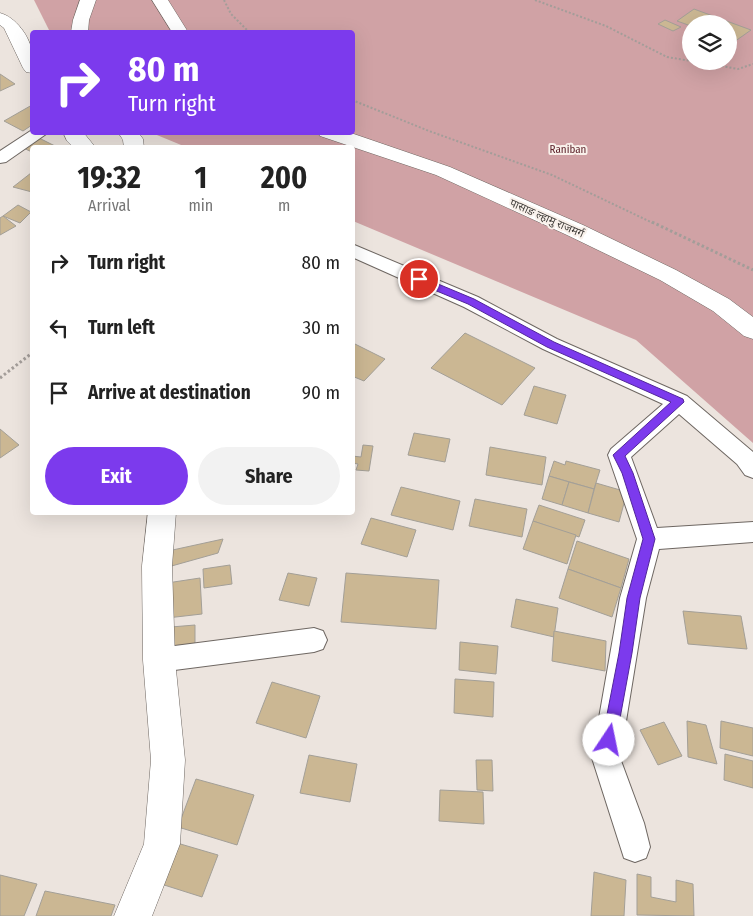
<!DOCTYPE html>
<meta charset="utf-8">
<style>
:root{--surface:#fff;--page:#f2f2f2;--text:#222;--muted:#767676;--accent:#7c3aed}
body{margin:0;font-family:"Fira Sans Condensed","Noto Sans Devanagari",sans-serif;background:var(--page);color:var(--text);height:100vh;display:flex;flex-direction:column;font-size:19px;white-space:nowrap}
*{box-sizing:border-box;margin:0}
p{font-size:16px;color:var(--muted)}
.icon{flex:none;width:28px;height:28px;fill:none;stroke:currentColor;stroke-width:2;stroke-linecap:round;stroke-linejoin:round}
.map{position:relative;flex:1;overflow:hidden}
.sheet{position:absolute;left:30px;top:145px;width:325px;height:370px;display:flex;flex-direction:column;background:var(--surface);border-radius:5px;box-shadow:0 5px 20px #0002}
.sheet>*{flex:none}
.hud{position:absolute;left:30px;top:30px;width:325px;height:105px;border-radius:5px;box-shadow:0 5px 20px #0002;background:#7c3aed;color:#fff;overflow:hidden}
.tools{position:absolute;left:682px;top:15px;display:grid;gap:10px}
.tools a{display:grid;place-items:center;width:55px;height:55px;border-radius:50%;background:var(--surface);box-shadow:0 5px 20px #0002;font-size:25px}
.pin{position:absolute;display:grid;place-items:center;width:42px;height:42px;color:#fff;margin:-21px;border:2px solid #fff;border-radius:50%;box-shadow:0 1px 5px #0007}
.me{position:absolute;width:55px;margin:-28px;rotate:11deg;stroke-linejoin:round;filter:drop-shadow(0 0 4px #0008)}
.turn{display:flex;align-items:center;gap:18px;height:105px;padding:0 15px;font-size:22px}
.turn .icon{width:65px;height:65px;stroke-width:2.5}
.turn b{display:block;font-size:35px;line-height:42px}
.eta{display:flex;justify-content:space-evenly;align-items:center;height:85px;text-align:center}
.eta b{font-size:30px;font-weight:700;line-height:35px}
.cta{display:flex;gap:10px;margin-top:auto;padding:10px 15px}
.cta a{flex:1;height:58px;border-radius:30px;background:var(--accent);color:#fff;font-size:20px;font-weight:700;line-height:58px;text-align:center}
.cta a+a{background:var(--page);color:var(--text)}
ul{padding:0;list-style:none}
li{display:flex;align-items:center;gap:15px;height:65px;padding:0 15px}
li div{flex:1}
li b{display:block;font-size:19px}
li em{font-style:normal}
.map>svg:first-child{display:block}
.forest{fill:#d0a2a5;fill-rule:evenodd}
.building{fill:#cbb793;stroke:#a39f97}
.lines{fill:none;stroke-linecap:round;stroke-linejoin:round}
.street-casing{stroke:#6e6762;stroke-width:2}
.secondary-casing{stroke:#6e6762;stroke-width:1}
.primary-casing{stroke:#6e6762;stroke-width:1}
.path-far1{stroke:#a39d99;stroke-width:2;stroke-dasharray:2 2;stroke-linecap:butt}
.path{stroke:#a39d99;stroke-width:3;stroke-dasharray:2.5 2.5;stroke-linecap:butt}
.street{fill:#fff;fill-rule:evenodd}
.secondary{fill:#fff;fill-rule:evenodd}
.primary{fill:#fff;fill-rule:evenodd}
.route{fill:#7c3aed;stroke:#51269a}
.labels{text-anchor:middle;stroke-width:4;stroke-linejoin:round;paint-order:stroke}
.far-park-label{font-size:11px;fill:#5e242c;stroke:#f9f1eb}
.far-street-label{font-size:11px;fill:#3e3b38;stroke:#f9f1eb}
</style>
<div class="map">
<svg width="753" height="916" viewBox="0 0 753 916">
<rect width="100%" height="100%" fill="#ece4de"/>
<path class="forest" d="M34,0H753V443L636,340L353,221L352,148L186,147L152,133L352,132V32H50ZM691,24H729V61H691Z"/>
<g class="building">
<polygon points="694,9 751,30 734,42 729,40 729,24 691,24 691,26 677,21"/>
<polygon points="665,20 681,27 673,31 658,24"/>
<polygon points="0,74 15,84 0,91"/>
<polygon points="32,105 32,125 23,131 4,121"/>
<polygon points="37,137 55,146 32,148 32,152 21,147"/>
<polygon points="31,173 32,192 13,187"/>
<polygon points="18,205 31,212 20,223 3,216"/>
<polygon points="3,216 16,226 0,235 0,218"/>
<polygon points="465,333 535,368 502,405 431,368"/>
<polygon points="355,344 385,359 364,381 352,376 352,347"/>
<polygon points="534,386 566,395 557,424 524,415"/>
<polygon points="0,429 19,445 0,458"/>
<polygon points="414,433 450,439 445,462 408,455"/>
<polygon points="363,445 373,446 369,471 356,470 358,464 352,463 352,456 361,457"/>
<polygon points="490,447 546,457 542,485 486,475"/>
<polygon points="554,461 565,465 566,461 600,470 594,489 549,476"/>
<polygon points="549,476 569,482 562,505 542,499"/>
<polygon points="569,482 594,489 588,513 562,505"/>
<polygon points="596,483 627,492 619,522 588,513"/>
<polygon points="401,487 460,501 453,530 391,515"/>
<polygon points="475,499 527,509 522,537 469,526"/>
<polygon points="539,505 585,520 579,537 533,521"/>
<polygon points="371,518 416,530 407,557 361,544"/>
<polygon points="533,521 576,535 567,564 523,549"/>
<polygon points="223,539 218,553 168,567 168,551"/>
<polygon points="577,541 629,559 621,588 568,569"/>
<polygon points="230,565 232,584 204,588 203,569"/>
<polygon points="568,569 621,588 612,617 559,598"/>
<polygon points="288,573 317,578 309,606 279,600"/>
<polygon points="346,573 439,580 436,629 341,622"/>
<polygon points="200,578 202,614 167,618 167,583"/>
<polygon points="516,599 558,608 554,637 511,627"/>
<polygon points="683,611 741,616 747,649 688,644"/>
<polygon points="195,625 195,646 171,649 171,627"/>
<polygon points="554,631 606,641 605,671 552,661"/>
<polygon points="460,642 498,646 496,674 459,670"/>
<polygon points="455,679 494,682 493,717 454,713"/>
<polygon points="272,682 320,696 306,738 256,723"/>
<polygon points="687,721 706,725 717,764 688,757"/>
<polygon points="721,721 753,728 753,756 720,748"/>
<polygon points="664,722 682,756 658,765 640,730"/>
<polygon points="725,754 753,761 753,788 724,780"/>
<polygon points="309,755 357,764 350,802 300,793"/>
<polygon points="476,760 492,760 493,791 477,790"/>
<polygon points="196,779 254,795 237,845 178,827"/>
<polygon points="440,790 483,792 484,824 439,821"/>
<polygon points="177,843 218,855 202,897 161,884"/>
<polygon points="594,872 626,880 624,916 591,916"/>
<polygon points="637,874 651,877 651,897 676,902 676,880 693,884 694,916 637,915"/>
<polygon points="0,875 37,884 24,916 0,916"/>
<polygon points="45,891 115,905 111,916 36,916"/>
</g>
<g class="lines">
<g class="street-casing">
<g id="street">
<polygon points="32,130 32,132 49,132 6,162 0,163 0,151"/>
<polygon points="352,244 478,297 557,339 687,396 753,452 753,478 745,475 737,464 679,414 631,457 657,528 753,522 753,542 659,549 646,598 620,758 644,823 650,847 646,858 635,862 624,858 592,758 620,598 637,539 608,455 611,449 663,404 543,349 464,307 352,257"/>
<polygon points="314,628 323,631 327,640 323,649 314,652 159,672 150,669 146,660 150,651 159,648"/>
</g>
</g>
<g class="secondary-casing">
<g id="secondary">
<polygon points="80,0 96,0 89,20 88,32 71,32 73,20"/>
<path d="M0,13C16,17 30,37 32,52C33,59 32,67 32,73L26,72L23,68L4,28L0,25Z"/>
<polygon points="63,132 83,132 96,148 74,148 67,141"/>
<polygon points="118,132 138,132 143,139 144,148 124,148 123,140"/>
<polygon points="148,512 176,512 172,566 175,660 185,760 180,844 152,916 114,916 144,844 151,760 143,660 142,566"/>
</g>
</g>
<g class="primary-casing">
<g id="primary">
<polygon points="152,0 168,0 188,32 172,32"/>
<polygon points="318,132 348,132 450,167 583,225 676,270 729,299 753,317 753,339 744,336 713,311 660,280 567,235 436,175 320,136"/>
</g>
</g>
<g class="path-far1">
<polyline points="224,0 231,14 249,32"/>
<polyline points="535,0 606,26 667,57 691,61"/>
<polyline points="694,61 738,69 753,64"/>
<polyline points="352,100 429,131 552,175 655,224"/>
</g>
<g class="path">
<polyline points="652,222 753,270"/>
<polyline points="0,378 32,353"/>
</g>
<use href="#street" class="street"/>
<use href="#secondary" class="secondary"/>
<use href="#primary" class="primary"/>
</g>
<polygon class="route" points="419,276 474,299 554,342 683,399 684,402 625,456 633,473 655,539 640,598 632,653 616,740 614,745 609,747 604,745 602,740 619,653 627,598 643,539 622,473 613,455 671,402 547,347 468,304 415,282 415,277"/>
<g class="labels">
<g class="far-park-label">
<text x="568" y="153">Raniban</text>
</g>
<g class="far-street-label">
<text transform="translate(547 218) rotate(24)" y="4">पासाङ ल्हामु राजमर्ग</text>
</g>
</g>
</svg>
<div class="tools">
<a><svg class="icon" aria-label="layers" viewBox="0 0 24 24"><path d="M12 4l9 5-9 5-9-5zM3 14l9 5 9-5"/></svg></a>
</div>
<div class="pin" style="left:419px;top:279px;background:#d93025"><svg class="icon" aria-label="arrive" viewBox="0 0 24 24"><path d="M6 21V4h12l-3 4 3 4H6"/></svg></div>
<svg class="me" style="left:609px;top:740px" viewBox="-20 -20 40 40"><circle r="19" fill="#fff"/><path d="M0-13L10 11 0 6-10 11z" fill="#7c3aed"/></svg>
<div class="hud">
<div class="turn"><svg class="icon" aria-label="right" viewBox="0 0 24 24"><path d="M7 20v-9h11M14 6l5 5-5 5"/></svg><div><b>80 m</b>Turn right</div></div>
</div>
<section class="sheet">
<div class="eta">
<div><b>19:32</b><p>Arrival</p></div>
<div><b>1</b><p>min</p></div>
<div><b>200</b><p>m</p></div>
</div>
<ul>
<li><svg class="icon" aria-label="right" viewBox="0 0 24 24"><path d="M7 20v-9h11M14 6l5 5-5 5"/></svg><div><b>Turn right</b></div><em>80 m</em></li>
<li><svg class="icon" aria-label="left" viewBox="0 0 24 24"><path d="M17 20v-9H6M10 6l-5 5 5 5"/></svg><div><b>Turn left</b></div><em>30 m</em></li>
<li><svg class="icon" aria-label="arrive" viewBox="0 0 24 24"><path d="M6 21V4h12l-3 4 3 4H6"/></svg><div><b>Arrive at destination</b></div><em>90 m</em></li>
</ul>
<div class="cta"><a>Exit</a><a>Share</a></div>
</section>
</div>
